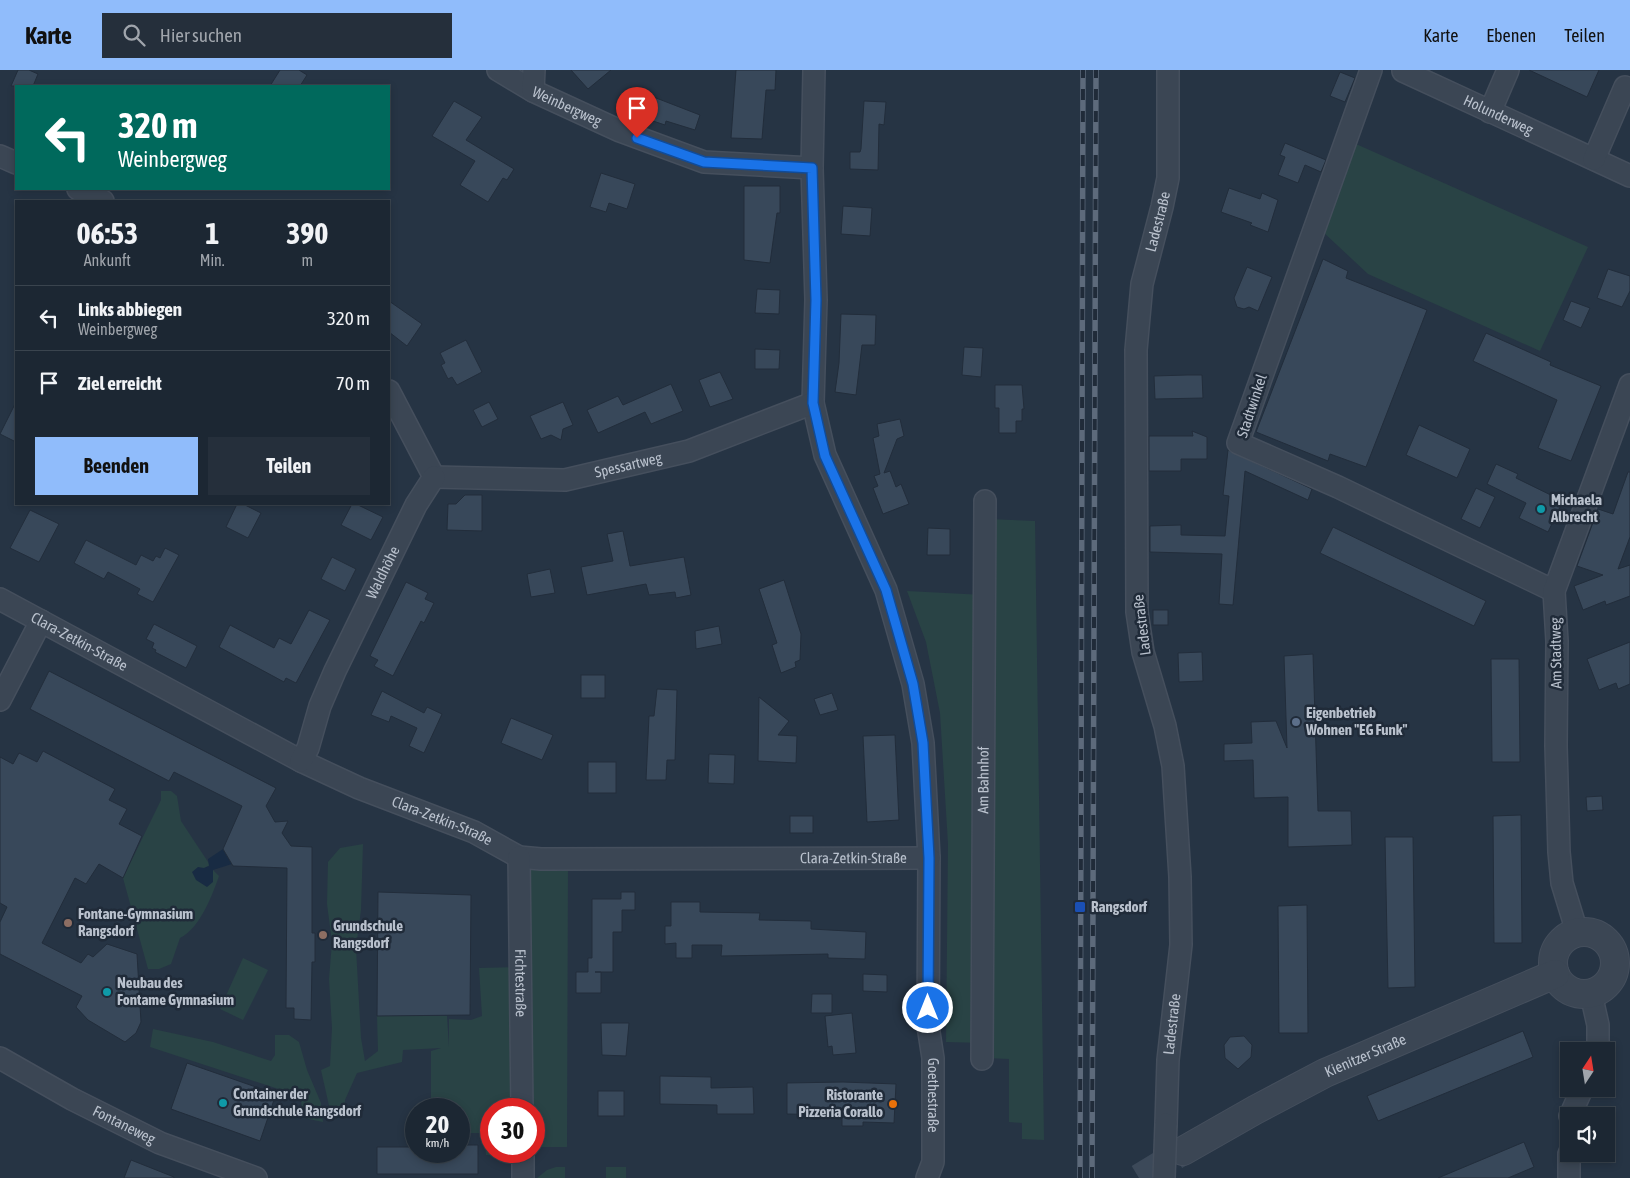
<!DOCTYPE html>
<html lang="de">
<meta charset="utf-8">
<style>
:root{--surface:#1c2733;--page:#252f3b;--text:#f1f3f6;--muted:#a0a5ac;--line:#3a444e;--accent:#90bcfb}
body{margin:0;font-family:"Asap Condensed",sans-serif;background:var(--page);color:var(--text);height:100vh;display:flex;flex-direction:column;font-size:19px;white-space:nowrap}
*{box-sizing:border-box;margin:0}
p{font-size:16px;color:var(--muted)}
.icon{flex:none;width:28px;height:28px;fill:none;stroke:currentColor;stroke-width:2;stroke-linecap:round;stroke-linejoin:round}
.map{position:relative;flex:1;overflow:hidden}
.drawer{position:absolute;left:15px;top:130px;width:375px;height:305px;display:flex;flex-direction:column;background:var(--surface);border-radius:0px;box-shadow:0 2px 8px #0003,0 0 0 1px var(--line)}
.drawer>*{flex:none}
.hud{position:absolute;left:15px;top:15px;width:375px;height:105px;border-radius:0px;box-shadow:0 2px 8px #0003,0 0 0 1px var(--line);background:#00695c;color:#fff;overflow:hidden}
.needle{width:32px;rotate:12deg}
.fabs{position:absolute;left:1560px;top:972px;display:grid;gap:10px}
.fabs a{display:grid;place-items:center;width:55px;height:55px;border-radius:0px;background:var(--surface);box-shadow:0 2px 8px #0003,0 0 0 1px var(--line);font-size:25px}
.speed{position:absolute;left:405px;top:1028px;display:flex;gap:10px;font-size:25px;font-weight:700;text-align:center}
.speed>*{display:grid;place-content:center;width:65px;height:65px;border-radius:50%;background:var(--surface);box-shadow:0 2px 8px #0003,0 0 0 1px var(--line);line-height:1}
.speed small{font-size:12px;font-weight:400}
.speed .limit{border:8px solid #d22;background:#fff;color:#111}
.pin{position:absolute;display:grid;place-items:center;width:42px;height:42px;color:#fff;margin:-51px -21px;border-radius:50% 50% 50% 0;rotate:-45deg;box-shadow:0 0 5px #0007}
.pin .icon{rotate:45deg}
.me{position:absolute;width:55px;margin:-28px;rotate:0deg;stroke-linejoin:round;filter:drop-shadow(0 0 4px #0008)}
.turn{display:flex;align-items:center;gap:18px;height:105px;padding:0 20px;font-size:22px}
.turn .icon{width:65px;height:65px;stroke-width:2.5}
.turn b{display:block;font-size:35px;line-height:42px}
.eta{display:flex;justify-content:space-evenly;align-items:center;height:85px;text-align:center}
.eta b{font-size:30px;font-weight:700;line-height:35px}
.primary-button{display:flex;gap:10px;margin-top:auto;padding:10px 20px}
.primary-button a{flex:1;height:58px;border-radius:0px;background:var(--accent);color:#111;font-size:20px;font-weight:700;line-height:58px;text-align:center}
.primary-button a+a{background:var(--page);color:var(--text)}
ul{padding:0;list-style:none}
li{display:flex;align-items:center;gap:15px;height:65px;padding:0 20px;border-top:1px solid var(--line)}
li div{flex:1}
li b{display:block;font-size:19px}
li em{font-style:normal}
header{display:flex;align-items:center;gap:30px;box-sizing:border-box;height:70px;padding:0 25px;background:var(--accent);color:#111}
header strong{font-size:24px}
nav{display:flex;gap:28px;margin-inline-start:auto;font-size:18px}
.search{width:350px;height:45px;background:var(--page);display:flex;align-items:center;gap:12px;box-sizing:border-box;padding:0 18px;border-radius:0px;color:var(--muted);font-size:19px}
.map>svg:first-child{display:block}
.green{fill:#294345}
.water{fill:#182b43}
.building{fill:#38485a;stroke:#222d3b}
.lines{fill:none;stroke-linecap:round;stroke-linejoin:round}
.tertiary-tunnel{stroke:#3c4959;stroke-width:28;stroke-dasharray:28 14;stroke-linecap:butt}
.minor-casing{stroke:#454f5d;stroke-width:24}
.tertiary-casing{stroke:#454f5d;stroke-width:30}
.minor{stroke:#3b4654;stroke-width:21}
.tertiary{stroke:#3b4654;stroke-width:28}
.rail-casing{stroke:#5d6a7b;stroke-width:5.5}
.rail{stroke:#202b39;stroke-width:4;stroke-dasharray:11;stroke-linecap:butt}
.minor-bridge-casing{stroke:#454f5d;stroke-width:24;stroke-linecap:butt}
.minor-bridge{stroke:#3b4654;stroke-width:21}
.route-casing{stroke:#114b97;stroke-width:12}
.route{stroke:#1a73e8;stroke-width:9}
.culture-dot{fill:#0f9aa8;stroke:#202b39;stroke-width:2}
.service-dot{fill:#5c6f8a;stroke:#202b39;stroke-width:2}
.transit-dot{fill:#1a4fb4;stroke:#202b39;stroke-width:2}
.education-dot{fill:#8d6e63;stroke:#202b39;stroke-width:2}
.food-dot{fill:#e8710a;stroke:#202b39;stroke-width:2}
.labels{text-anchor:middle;stroke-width:5;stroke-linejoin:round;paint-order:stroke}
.street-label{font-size:15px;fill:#b9c1cd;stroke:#202b39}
.poi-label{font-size:15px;font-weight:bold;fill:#b9c1cd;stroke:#202b39;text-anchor:start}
</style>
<header>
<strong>Karte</strong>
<div class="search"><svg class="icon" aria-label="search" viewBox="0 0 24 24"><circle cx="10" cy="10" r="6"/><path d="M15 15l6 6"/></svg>Hier suchen</div>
<nav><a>Karte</a><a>Ebenen</a><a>Teilen</a></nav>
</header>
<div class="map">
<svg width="1630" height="1108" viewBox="0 0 1630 1108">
<rect width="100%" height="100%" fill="#263444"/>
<g class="green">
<polygon points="1356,74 1588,177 1540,281 1368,204 1322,161"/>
<polygon points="988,449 1035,451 1044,1070 1022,1069 1022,1053 1009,1052 1009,989 986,988 984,973 946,972 948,774 940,643 926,572 907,521 984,525"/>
<path d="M161,721H171L177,726L181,751L210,795L204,798L213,812V800L219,806C212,826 200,858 180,868L171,894L159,899H148L123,808L161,730Z"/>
<polygon points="363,774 361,840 356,878 361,968 365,991 378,981 377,946 447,946 449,977 449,949 471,950 482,946 479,898 520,897 522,1039 491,1039 491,1081 520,1081 519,1088 486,1085 484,1063 459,1063 459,1039 431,1039 431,981 441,978 403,980 402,992 357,1003 345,1030 345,1046 332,1049 321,1000 330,996 332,958 329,909 332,872 327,834 328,792 340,778"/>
<polygon points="568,794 567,1077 534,1077 534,1039 528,1039 529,801 532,798"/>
<polygon points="243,888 268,900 243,950 220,939"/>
<polygon points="153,959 213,972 271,991 275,985 275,965 289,965 299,972 307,1000 321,1033 323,1052 304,1048 300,1026 150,977"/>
<polygon points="556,1097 565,1097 565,1108 537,1108 547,1100"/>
<rect x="606" y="1097" width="20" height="11"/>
</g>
<polygon class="water" points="223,779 232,794 213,800 213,812 207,817 196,810 192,802 198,797 204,798 209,796 208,789"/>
<g class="building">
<polygon points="18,0 29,0 38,4 33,16 11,16"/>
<polygon points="280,0 299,0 307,5 300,16 270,16"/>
<polygon points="571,0 611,0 588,19"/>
<polygon points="736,0 776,0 775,20 766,20 762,69 731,68"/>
<polygon points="1529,0 1599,0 1587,27"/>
<polygon points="1340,2 1355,8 1345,32 1330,26"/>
<polygon points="651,26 700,45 695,60 666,51 665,55 644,48"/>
<polygon points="454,31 482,47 466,70 514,99 507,110 503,108 488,132 460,115 475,91 432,66"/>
<polygon points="864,31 886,32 884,55 879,54 878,100 850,99 850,82 860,82 861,79"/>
<polygon points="1285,73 1326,90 1321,102 1305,95 1298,113 1278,105 1285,87 1280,85"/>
<polygon points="601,103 635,114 627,139 609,133 606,142 590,137"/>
<polygon points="744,116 780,116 780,143 777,143 770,193 744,190"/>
<polygon points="1229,118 1260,129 1262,123 1278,130 1268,162 1250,155 1252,153 1221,142"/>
<polygon points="843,136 872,138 870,166 841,164"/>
<polygon points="1323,189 1348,201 1346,208 1427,240 1366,397 1330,384 1328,391 1256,362"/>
<polygon points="1247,197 1272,207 1258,241 1249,237 1244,239 1237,237 1234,228"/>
<polygon points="1608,199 1630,206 1630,221 1622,237 1597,228"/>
<polygon points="757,219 780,220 779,244 755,243"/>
<polygon points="389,231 422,254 407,276 389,262"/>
<polygon points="1571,231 1590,238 1581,258 1563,250"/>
<polygon points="841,244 876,245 875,275 862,275 856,325 835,322 839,293"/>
<polygon points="1486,263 1551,292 1550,295 1601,316 1571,391 1538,378 1557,330 1473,291"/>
<polygon points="466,270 482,302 457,315 452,307 448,309 441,295 445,293 440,283"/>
<polygon points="964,277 983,278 981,307 962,305"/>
<polygon points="755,279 780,280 779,299 755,299"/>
<polygon points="720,302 733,329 710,337 699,310"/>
<polygon points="1187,305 1202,305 1203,328 1155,329 1154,306"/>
<polygon points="671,314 683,341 651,354 645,342 598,363 587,340 618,326 623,335"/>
<polygon points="995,315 1022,315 1024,339 1022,339 1022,351 1016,351 1016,363 999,363 999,338 995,338"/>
<polygon points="16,332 16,372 0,364"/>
<polygon points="489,332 498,349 482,357 473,340"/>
<polygon points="563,332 573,355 563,359 561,370 551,365 541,369 530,346"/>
<polygon points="900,349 904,366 897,369 884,403 890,401 896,417 901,414 909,434 883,444 873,418 878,416 874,406 880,404 873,368 879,366 877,354"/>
<polygon points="1419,355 1470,379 1457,408 1406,385"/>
<polygon points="1192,361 1207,367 1207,389 1181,389 1181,401 1149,401 1149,366 1193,366"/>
<polygon points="1228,380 1312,419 1308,430 1245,401 1233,535 1219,534 1222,484 1150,482 1150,456 1181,455 1181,465 1225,466 1229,426 1223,425"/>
<polygon points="1496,394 1518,404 1516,408 1563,431 1548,462 1519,448 1526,433 1487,414"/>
<polygon points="1628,402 1630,402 1630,467 1618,499 1630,495 1630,526 1606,535 1605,531 1583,540 1574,516 1603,505 1577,496 1598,439 1613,444"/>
<polygon points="1476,418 1495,427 1480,458 1461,449"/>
<polygon points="465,425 482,425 482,461 447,460 448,434 456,434"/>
<polygon points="237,434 243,434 261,443 248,468 226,457"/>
<polygon points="352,434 356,434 383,447 371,470 341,455"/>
<polygon points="30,440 59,454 39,492 10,478"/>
<polygon points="1333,457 1486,531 1474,556 1320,483"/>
<polygon points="928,458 950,459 950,485 927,485"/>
<polygon points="623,461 630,496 684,487 691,525 676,528 675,522 649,525 646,514 587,525 581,497 613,491 607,464"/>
<polygon points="86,470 136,495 141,485 153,491 156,486 160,488 165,478 179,485 153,532 137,524 140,519 108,502 104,509 74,493"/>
<polygon points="332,487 356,499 345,521 321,509"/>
<polygon points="550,499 555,523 531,527 527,504"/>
<polygon points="784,510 801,564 800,590 795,592 796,597 781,603 772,575 777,573 759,519"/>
<polygon points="406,512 428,523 425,529 434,533 424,553 421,551 393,606 374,596 378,590 370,586"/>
<polygon points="309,540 330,550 296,613 286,608 284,612 219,577 230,555 274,578 279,568 291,574"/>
<rect x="1153" y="540" width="15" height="15"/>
<polygon points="154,554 197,576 186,598 155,582 156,580 152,578 154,573 146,569"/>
<polygon points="719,556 722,574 696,579 695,561"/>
<polygon points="1630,572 1630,614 1618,619 1616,613 1599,620 1587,589"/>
<polygon points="1202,582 1203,611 1179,612 1178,583"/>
<polygon points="1313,584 1318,741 1351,741 1352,775 1288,777 1288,727 1254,728 1253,690 1224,691 1224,674 1252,673 1251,652 1276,651 1287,678 1284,586"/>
<polygon points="1491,589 1519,589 1520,692 1492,692"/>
<polygon points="49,601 276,718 266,736 275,752 288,751 282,763 291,776 312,777 312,863 315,863 315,892 312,892 311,950 294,949 294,938 286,938 287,798 233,796 223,779 242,736 174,702 169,711 30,639"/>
<rect x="581" y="605" width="24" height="23"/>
<polygon points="657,619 677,620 675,690 667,690 666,710 646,710 649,646 654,646"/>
<polygon points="382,621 424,643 427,637 442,644 424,683 409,676 417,658 391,646 389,652 371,645"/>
<polygon points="832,623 838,640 820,645 814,629"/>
<polygon points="759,627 789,651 778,665 797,666 796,693 758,691"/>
<polygon points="511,648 553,665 542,690 501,673"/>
<polygon points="895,665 899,750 867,752 863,666"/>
<polygon points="43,681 115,719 109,730 127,739 119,754 142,766 123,808 99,794 86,814 75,808 42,873 81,893 88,884 93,887 107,874 137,884 141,952 136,963 125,972 88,950 76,937 82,926 0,884 0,852 7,837 0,833 0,687 13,694 19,683 37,692"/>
<polygon points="709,684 735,685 734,714 708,713"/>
<rect x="588" y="692" width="28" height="31"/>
<polygon points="1602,726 1603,740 1587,741 1586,727"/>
<polygon points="1521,745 1522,873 1494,873 1493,746"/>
<rect x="790" y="746" width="23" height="17"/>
<polygon points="1385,767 1413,767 1415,917 1388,918"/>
<polygon points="378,822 471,825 470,945 377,946"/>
<polygon points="621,822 635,822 635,840 622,840 622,862 613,862 613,902 595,902 601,902 601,923 576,923 576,902 588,902 588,888 592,888 592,829 621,829"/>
<polygon points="671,832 700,832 700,842 760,843 759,850 811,851 811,859 866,862 865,889 828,888 828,884 721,886 722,875 692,875 692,888 676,888 676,873 665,874 665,856 671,856"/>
<polygon points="1307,835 1308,963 1279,963 1278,836"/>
<polygon points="863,904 887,905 887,922 863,921"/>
<polygon points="812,924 832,924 832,943 811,943"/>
<polygon points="852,943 856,983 833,985 832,976 828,977 825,946"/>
<polygon points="601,953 629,953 626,986 602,985"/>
<polygon points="1523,961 1533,987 1378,1051 1367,1026"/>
<polygon points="1244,966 1252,975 1251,987 1238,999 1225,988 1224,975 1230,967"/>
<polygon points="187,993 276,1024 260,1071 171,1039"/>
<polygon points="660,1006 711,1007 711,1018 753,1017 754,1044 717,1044 717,1035 660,1034"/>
<polygon points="843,1012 896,1014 894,1053 863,1052 863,1056 842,1056 842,1045 787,1044 787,1013"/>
<rect x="598" y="1021" width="26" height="25"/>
<polygon points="1524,1072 1534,1097 1508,1108 1438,1108"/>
<polygon points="459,1075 478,1075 478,1104 377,1104 377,1077 416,1077 416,1081 459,1081"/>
<polygon points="131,1090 174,1107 174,1108 124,1108"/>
</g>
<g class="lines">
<polyline class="tertiary-tunnel" points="1139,1108 1183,1081"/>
<g class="minor-casing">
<g id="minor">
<path id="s1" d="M498,0L533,21L620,61L704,92L812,98"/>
<path id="s2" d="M814,0L812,98L816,230L813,333L825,385L886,520L913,614L923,673L929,788L928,956L933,988V1092L927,1108"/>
<polyline points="1371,0 1238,373 1338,417 1554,521"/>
<path id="s3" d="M1403,1L1630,106"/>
<polyline points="533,21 534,0"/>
<polyline points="1490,42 1508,0"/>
<polyline points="0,86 16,93"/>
<polyline points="1594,89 1625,17"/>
<polyline points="78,119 103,131"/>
<polyline points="389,321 434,407"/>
<path id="s4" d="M434,407L565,410L689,381L813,333"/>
<path id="s5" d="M0,529L301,691L359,718L474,762L519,787L541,789L929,788"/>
<polyline points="0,630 41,551"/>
<path id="s6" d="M301,691L308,678L320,636L335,601L416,435L434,407"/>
<path id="s7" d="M519,787L522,1039"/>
<polyline points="1577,862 1562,813 1559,782 1556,676 1557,571 1554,521 1630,315"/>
<polyline points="1591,924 1598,955 1598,981"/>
<path id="s8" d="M0,988L72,1029L160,1073L256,1108"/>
<path id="s9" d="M982,989L985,431"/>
<polyline points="1570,1046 1582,1019"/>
<path id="s10" d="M1166,1054L1168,990L1181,875L1180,807L1173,696L1165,656L1143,582L1137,542L1136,280L1142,214L1162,137L1168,108V0"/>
<polyline points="523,1081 523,1108"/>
<polyline points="1569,1084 1569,1108"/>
</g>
</g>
<g class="tertiary-casing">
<g id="tertiary">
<circle cx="1584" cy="893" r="31"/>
<path id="s11" d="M1183,1081L1255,1040L1325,1003L1555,904"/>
</g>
</g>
<use href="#minor" class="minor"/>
<use href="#tertiary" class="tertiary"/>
<g class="rail-casing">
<g id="rail">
<polyline points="1080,1108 1083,0"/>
<polyline points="1092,1108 1096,0"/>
</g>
</g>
<use href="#rail" class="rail"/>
<g class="minor-bridge-casing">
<polyline id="minor-bridge" points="1164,1108 1166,1054"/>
</g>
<use href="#minor-bridge" class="minor-bridge"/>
</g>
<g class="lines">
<g class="route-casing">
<polyline id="route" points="637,68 704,92 812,98 816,230 813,333 825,386 886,520 913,614 923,673 929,788 928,938"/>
</g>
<use href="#route" class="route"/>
</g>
<g class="culture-dot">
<circle cx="1541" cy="439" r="5"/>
<circle cx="107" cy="922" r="5"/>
<circle cx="223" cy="1033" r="5"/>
</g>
<circle class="service-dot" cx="1296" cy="652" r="5"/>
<rect class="transit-dot" x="1074" y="831" width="12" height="12" rx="2.5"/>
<g class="education-dot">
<circle cx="68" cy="853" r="5"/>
<circle cx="323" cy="865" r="5"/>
</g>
<circle class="food-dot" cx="893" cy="1034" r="5"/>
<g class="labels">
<g class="street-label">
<text dy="5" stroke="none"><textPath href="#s1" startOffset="78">Weinbergweg</textPath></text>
<text dy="5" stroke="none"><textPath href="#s3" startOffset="105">Holunderweg</textPath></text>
<text dy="5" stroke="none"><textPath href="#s10" startOffset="910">Ladestraße</textPath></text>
<text transform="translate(1252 336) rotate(-72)" y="5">Stadtwinkel</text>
<text dy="5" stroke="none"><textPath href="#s4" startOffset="196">Spessartweg</textPath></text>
<text dy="5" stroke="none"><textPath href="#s6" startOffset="206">Waldhöhe</textPath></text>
<text transform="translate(1142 555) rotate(-97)" y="5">Ladestraße</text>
<text dy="5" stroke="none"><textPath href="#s5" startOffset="90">Clara-Zetkin-Straße</textPath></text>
<text transform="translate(1556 583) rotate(-91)" y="5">Am Stadtweg</text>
<text dy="5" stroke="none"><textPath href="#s9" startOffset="279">Am Bahnhof</textPath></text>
<text dy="5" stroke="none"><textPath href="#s5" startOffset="495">Clara-Zetkin-Straße</textPath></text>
<text dy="5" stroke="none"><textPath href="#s5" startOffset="915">Clara-Zetkin-Straße</textPath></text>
<text dy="5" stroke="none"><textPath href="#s7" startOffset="126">Fichtestraße</textPath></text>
<text dy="5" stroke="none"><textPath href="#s10" startOffset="100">Ladestraße</textPath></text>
<text dy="5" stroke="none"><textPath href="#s11" startOffset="206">Kienitzer Straße</textPath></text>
<text dy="5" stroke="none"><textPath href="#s2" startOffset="1045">Goethestraße</textPath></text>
<text dy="5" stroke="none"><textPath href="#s8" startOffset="141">Fontaneweg</textPath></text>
</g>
<g class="poi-label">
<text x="1551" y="435">Michaela<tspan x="1551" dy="17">Albrecht</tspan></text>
<text x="1306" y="648">Eigenbetrieb<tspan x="1306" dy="17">Wohnen "EG Funk"</tspan></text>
<text x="1091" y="842">Rangsdorf</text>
<text x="78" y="849">Fontane-Gymnasium<tspan x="78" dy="17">Rangsdorf</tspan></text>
<text x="333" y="861">Grundschule<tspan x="333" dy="17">Rangsdorf</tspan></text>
<text x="117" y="918">Neubau des<tspan x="117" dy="17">Fontame Gymnasium</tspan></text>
<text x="233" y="1029">Container der<tspan x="233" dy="17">Grundschule Rangsdorf</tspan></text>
<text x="883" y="1030" text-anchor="end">Ristorante<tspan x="883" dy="17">Pizzeria Corallo</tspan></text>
</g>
</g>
</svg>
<div class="fabs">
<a><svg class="needle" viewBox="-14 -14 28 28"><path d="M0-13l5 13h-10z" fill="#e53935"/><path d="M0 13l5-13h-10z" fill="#a0a5ac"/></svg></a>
<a><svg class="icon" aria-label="sound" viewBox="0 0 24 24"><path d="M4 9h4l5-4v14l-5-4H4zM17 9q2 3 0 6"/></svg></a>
</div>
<div class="speed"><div>20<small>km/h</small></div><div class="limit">30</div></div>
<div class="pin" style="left:637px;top:68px;background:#d93025"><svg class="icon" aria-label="arrive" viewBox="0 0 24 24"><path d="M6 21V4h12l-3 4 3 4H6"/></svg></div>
<svg class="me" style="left:928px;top:938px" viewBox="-20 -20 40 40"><circle r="17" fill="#1a73e8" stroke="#fff" stroke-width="3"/><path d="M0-11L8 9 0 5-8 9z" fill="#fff"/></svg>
<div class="hud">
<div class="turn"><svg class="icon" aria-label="left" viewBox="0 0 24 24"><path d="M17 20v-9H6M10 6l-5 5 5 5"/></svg><div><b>320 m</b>Weinbergweg</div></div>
</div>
<section class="drawer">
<div class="eta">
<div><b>06:53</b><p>Ankunft</p></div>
<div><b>1</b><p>Min.</p></div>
<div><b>390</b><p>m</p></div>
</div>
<ul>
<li><svg class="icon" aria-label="left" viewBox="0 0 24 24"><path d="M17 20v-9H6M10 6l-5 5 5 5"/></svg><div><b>Links abbiegen</b><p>Weinbergweg</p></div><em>320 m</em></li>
<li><svg class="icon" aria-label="arrive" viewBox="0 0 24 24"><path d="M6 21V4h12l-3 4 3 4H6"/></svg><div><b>Ziel erreicht</b></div><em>70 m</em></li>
</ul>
<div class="primary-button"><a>Beenden</a><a>Teilen</a></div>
</section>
</div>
